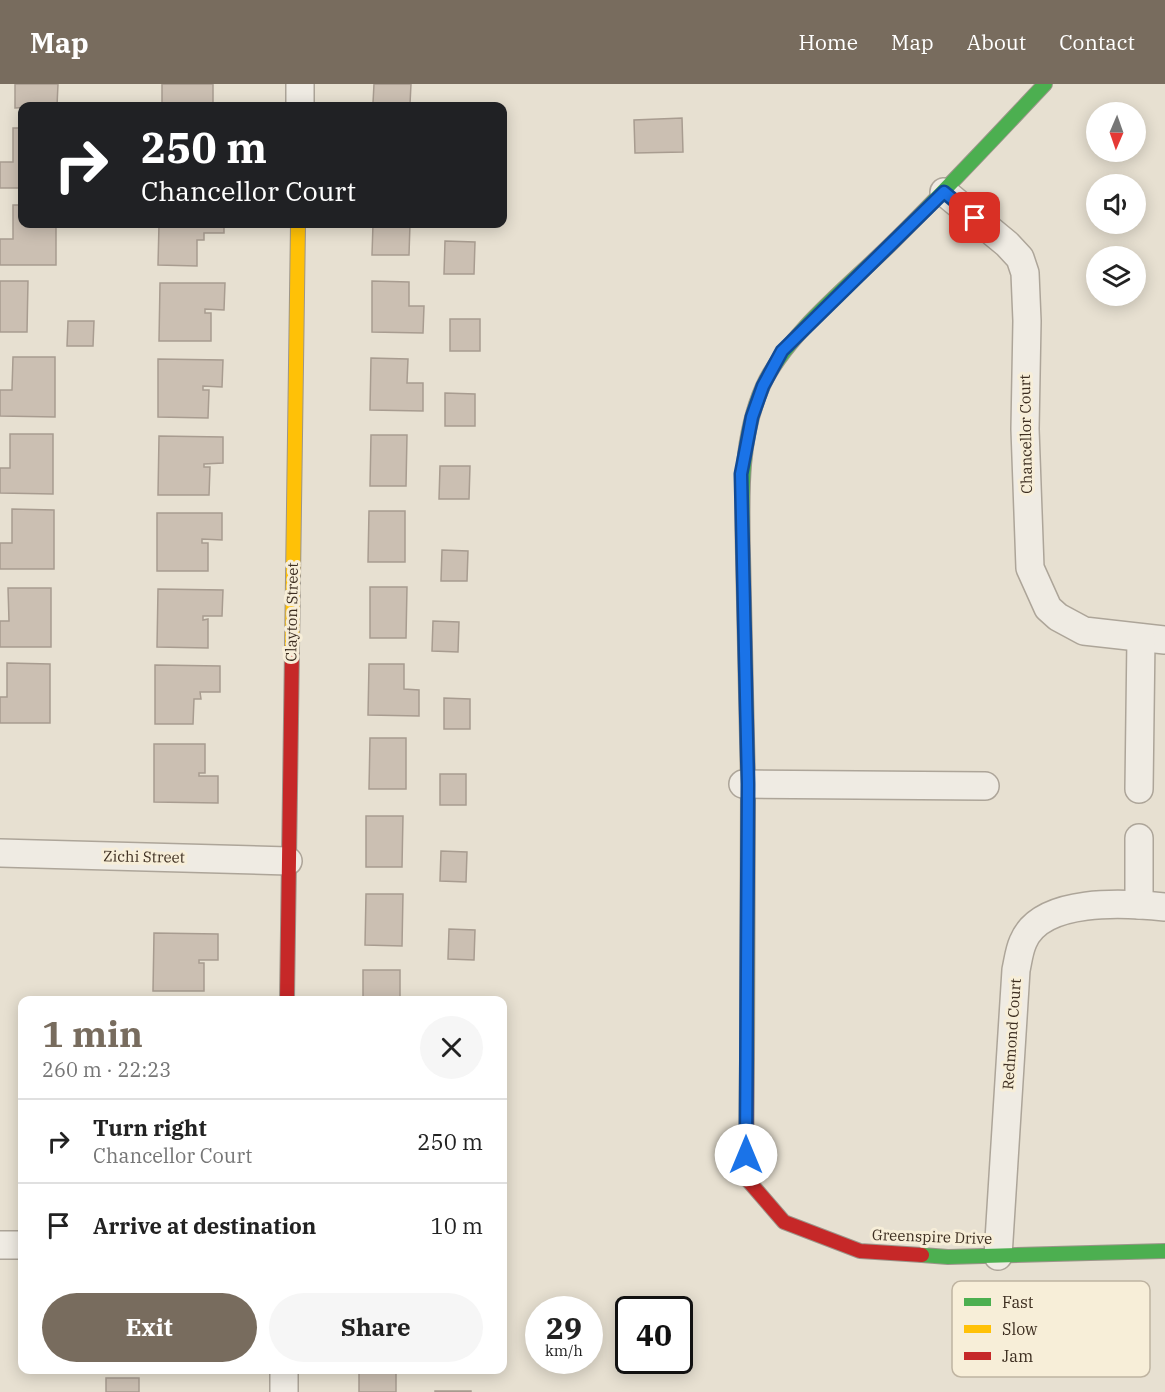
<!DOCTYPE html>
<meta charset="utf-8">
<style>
:root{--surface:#fff;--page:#f6f6f6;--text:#222;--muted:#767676;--line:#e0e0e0;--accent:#786c5e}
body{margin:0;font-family:"IBM Plex Serif",serif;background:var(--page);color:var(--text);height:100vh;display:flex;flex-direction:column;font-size:22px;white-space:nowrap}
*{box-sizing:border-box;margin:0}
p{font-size:20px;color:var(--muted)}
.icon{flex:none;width:33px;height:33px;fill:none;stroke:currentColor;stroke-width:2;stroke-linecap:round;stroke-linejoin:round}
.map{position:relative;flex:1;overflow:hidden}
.drawer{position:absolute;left:18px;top:912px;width:489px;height:378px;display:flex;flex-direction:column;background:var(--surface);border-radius:12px;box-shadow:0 3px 15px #0003}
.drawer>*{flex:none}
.hud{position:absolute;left:18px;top:18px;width:489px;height:126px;border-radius:12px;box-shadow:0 3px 15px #0003;background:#202124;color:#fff;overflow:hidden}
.needle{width:39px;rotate:182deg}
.buttons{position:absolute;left:1086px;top:18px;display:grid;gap:12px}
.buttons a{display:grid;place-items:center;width:60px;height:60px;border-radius:50%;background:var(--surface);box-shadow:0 3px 15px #0003;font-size:30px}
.speed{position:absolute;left:525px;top:1212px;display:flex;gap:12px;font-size:30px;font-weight:700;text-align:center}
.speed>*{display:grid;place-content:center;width:78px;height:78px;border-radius:50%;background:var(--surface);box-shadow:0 3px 15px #0003;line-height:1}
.speed small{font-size:15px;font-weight:400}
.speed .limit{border:3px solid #111;border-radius:9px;background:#fff;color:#111}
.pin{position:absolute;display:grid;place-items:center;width:51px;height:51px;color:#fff;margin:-26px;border-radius:12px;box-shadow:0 3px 9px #0006}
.me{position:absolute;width:66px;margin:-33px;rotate:0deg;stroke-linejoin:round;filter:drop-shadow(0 0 4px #0008)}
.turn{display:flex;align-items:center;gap:21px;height:126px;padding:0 24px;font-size:27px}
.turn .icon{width:78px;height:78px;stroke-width:2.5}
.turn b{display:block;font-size:42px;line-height:51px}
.round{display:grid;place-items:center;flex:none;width:63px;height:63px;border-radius:32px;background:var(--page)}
.headline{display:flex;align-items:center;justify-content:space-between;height:102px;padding:0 24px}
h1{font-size:36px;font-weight:700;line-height:45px;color:var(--accent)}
.action{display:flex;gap:12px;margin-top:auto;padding:12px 24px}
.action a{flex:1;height:69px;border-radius:36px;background:var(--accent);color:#fff;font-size:24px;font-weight:700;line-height:69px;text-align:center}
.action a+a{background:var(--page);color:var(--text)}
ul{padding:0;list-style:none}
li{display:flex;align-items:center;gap:18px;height:84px;padding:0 24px;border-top:2px solid var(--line)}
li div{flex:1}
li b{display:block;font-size:22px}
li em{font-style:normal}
header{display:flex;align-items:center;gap:36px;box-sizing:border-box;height:84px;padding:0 30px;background:var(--accent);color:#fff}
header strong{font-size:28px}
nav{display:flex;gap:33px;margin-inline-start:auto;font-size:21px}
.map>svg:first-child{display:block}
.building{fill:#cbbfb2;stroke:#a89c90;stroke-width:1.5}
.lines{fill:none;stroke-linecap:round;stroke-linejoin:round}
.street-casing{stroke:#ada599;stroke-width:30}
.fast-casing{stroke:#9c958a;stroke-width:16}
.slow-casing{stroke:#9c958a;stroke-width:16}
.jam-casing{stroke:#9c958a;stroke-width:16}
.street{stroke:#efebe3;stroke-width:27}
.fast{stroke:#4caf50;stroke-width:14}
.slow{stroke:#ffc107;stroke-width:14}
.jam{stroke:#c62828;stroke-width:14}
.route-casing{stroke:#114b97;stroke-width:15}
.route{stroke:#1a73e8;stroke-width:10}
.labels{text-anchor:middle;stroke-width:6;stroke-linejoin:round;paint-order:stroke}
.street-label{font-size:15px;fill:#3d2e20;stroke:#f7eed8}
.key{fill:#f7eed8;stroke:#bfb4a1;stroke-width:1.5}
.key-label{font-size:16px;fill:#3d2e20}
</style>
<header>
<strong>Map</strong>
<nav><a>Home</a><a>Map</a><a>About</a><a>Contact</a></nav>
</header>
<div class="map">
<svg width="1165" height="1308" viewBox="0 0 1165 1308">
<rect width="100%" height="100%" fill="#e7e0d1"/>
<g class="building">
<polygon points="15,0 58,0 57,22 15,24"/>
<rect x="162" y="0" width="51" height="22"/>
<polygon points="374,0 411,0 410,20 373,19"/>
<polygon points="682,34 683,68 635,69 634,36"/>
<polygon points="13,44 22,44 22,104 0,104 0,78 13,78"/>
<polygon points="13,121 22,121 22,140 56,140 56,181 0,181 0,155 13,155"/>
<polygon points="159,140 224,140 224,149 204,149 204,156 197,156 197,182 158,181"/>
<polygon points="373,140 410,140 409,171 372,171"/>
<polygon points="445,157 475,158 474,190 444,190"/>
<polygon points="0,197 28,197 27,248 0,248"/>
<polygon points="372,197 409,198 409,222 424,222 423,249 372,248"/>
<polygon points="160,199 225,199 224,226 205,225 205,229 211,229 211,257 159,257"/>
<rect x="450" y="235" width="30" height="32"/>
<polygon points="68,237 94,237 93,262 67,262"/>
<polygon points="13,273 55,273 55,333 0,332 0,306 12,306"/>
<polygon points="371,274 408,275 407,299 423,299 423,327 370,326"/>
<polygon points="158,275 223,276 222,303 203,302 203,306 209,306 208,334 158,333"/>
<polygon points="445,309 475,310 475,342 445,342"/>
<polygon points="10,350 53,350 53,410 0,409 0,384 10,384"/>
<polygon points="371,351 407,351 406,402 370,402"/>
<polygon points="159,352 223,353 223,379 204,380 204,383 210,383 209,411 158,411"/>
<polygon points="440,382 470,382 469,415 439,415"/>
<polygon points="12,425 54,426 54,485 0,485 0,459 12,459"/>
<polygon points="369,427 405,427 405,478 368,478"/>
<polygon points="157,429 222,429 222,456 202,455 202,459 208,459 208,487 157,487"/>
<polygon points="442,466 468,467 467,497 441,497"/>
<polygon points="370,503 407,503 406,554 370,554"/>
<polygon points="8,504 51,504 51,563 0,563 0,537 9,537"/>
<polygon points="158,505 223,506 222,532 203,532 203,536 208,535 208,564 157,563"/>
<polygon points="433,537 459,538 458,568 432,567"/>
<polygon points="7,579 50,580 50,639 0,639 0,613 7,613"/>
<polygon points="369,580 404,580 404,605 419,606 419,632 368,631"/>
<polygon points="155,581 220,582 220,608 200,608 201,615 194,615 193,640 155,640"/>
<polygon points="444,614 470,615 470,645 444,645"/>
<polygon points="370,654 406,654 406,705 369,705"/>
<polygon points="154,660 205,660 205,689 199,689 199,692 218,692 218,719 154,718"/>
<rect x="440" y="690" width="26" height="31"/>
<polygon points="366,732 403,732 402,783 366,783"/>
<polygon points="441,767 467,768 466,798 440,797"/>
<polygon points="366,810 403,810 402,862 365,861"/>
<polygon points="449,845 475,846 474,876 448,875"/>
<polygon points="154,849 218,850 218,876 199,876 199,879 204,879 204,907 153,907"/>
<rect x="363" y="886" width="37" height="30"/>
<rect x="359" y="1286" width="37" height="22"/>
<rect x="106" y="1294" width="33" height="14"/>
<rect x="435" y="1307" width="36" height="1"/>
</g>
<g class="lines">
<g class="street-casing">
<g id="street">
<polyline points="300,22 300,0"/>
<polyline points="944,108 1007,160 1020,174 1025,189 1027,237 1025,345 1030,484 1048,524 1058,533 1084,547 1165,556"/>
<polyline points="743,700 985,702"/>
<polyline points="1139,705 1141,554"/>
<polyline points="0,769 288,777"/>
<polyline points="1139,821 1139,754"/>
<polyline points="0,1161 22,1161"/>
<path d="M998,1172L1016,886C1018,877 1019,867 1023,858C1041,813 1126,819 1165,823"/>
<polyline points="284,1308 284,1286"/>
</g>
</g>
<g class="fast-casing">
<g id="fast">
<path d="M743,472C742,414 739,356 763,302C786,251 853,198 893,158C946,106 995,53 1045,0"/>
<polyline points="922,1171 948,1173 1165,1167"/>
</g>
</g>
<g class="slow-casing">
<g id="slow">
<polyline points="743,472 748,700 747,975"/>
<polyline points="292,565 298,140"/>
</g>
</g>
<g class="jam-casing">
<g id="jam">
<polyline points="287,916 292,565"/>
<polyline points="747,975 746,1094 784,1138 860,1167 922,1171"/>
</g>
</g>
<use href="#street" class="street"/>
<use href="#fast" class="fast"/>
<use href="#slow" class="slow"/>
<use href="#jam" class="jam"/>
</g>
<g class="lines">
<g class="route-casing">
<polyline id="route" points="746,1071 748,700 741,390 752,333 763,302 782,267 944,108 975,134"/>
</g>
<use href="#route" class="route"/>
</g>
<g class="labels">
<g class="street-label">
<text transform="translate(1026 350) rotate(-91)" y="5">Chancellor Court</text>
<text transform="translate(292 528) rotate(-89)" y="5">Clayton Street</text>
<text transform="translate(144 773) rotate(1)" y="5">Zichi Street</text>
<text transform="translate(1012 950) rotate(-86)" y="5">Redmond Court</text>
<text transform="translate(932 1153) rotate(2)" y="5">Greenspire Drive</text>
</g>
</g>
<rect x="952" y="1197" width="198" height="96" rx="9" class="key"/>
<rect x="964" y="1214" width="27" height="8" fill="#4caf50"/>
<rect x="964" y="1241" width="27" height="8" fill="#ffc107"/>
<rect x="964" y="1268" width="27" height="8" fill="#c62828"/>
<g class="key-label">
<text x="1002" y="1224">Fast</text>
<text x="1002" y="1251">Slow</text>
<text x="1002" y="1278">Jam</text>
</g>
</svg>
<div class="buttons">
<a><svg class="needle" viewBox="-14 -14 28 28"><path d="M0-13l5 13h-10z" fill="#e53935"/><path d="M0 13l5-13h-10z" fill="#767676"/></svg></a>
<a><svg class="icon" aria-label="sound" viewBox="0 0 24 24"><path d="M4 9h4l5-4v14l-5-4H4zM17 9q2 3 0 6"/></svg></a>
<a><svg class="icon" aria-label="layers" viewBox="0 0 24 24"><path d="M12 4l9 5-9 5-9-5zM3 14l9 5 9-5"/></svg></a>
</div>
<div class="speed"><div>29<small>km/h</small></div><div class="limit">40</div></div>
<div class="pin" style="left:975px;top:134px;background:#d93025"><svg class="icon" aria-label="arrive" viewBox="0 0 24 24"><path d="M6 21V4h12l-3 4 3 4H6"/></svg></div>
<svg class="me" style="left:746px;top:1071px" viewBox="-20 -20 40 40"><circle r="19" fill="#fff"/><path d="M0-13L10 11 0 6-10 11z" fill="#1a73e8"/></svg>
<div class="hud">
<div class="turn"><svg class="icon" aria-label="right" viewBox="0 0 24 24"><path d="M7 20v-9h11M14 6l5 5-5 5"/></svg><div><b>250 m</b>Chancellor Court</div></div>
</div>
<section class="drawer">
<div class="headline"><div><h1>1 min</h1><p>260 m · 22:23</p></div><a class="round"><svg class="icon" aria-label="close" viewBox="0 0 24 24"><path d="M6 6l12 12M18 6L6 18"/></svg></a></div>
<ul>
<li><svg class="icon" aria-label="right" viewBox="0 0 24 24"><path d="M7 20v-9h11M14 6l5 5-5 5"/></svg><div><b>Turn right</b><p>Chancellor Court</p></div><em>250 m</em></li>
<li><svg class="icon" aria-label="arrive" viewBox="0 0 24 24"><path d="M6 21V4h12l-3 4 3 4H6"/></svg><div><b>Arrive at destination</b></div><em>10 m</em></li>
</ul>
<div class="action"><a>Exit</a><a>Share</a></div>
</section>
</div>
